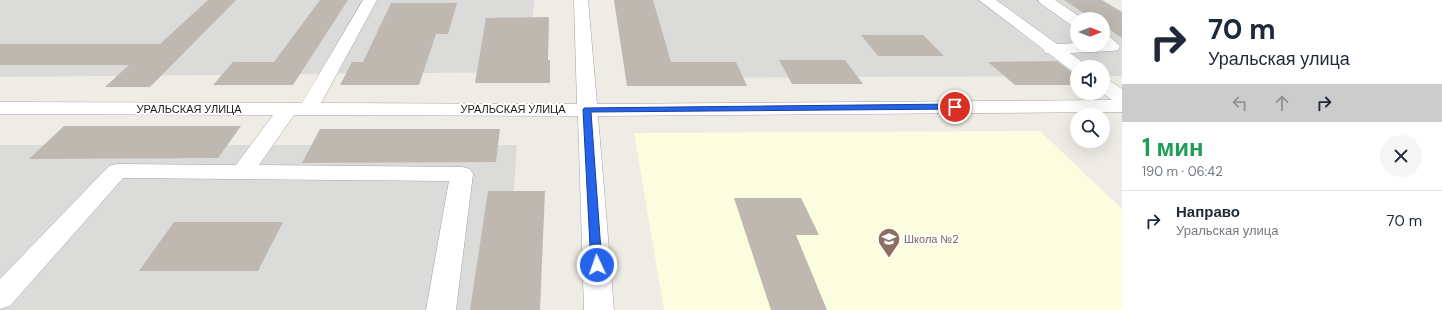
<!DOCTYPE html>
<html lang="ru">
<meta charset="utf-8">
<style>
:root{--surface:#fff;--page:#f6f6f7;--text:#1f2937;--muted:#747a83;--line:#e0e1e3}
body{margin:0;font-family:"DM Sans",sans-serif;background:var(--page);color:var(--text);height:100vh;display:flex;flex-direction:column;font-size:15px;white-space:nowrap}
*{box-sizing:border-box;margin:0}
p{font-size:13px;color:var(--muted)}
.icon{flex:none;width:22px;height:22px;fill:none;stroke:currentColor;stroke-width:2;stroke-linecap:round;stroke-linejoin:round}
.map{position:relative;flex:1;overflow:hidden}
.drawer{display:flex;flex-direction:column;background:var(--surface);width:320px}
.drawer>*{flex:none}
.top-card{background:#fff;color:var(--text);overflow:hidden}
.needle{width:26px;rotate:90deg}
.tools{position:absolute;left:1070px;top:12px;display:grid;gap:8px}
.tools a{display:grid;place-items:center;width:40px;height:40px;border-radius:50%;background:var(--surface);box-shadow:0 4px 16px #0002;font-size:20px}
.pin{position:absolute;display:grid;place-items:center;width:34px;height:34px;color:#fff;margin:-17px;border:2px solid #fff;border-radius:50%;box-shadow:0 1px 4px #0007}
.me{position:absolute;width:44px;margin:-22px;rotate:357deg;stroke-linejoin:round;filter:drop-shadow(0 0 3px #0008)}
.turn{display:flex;align-items:center;gap:14px;height:84px;padding:0 20px;font-size:18px}
.turn .icon{width:52px;height:52px;stroke-width:2.5}
.turn b{display:block;font-size:28px;line-height:34px}
.lanes{display:flex;align-items:center;height:38px;padding:0 20px;background:#0003;justify-content:center;gap:20px;direction:ltr}
.lanes .off{opacity:.35}
.round{display:grid;place-items:center;flex:none;width:42px;height:42px;border-radius:21px;background:var(--page)}
.summary{display:flex;align-items:center;justify-content:space-between;height:68px;padding:0 20px}
h1{font-size:24px;font-weight:700;line-height:30px;color:#1e9e55}
ul{padding:0;list-style:none}
li{display:flex;align-items:center;gap:12px;height:60px;padding:0 20px;border-top:1px solid var(--line)}
li div{flex:1}
li b{display:block;font-size:15px}
li em{font-style:normal}
main{display:flex;flex:1;min-height:0}
.map>svg:first-child{display:block}
.residential{fill:#dbdbda;fill-rule:evenodd}
.education{fill:#fafdde}
.building{fill:#beb8b1}
.lines{fill:none;stroke-linecap:round;stroke-linejoin:round}
.minor-casing{stroke:#a4a4a4;stroke-width:1}
.minor{fill:#fff;fill-rule:evenodd}
.route{fill:#2563eb;stroke:#184099}
.labels{text-anchor:middle;stroke-width:4;stroke-linejoin:round;paint-order:stroke}
.street-label{font-size:11px;fill:#1d1d1d;stroke:#fff}
.education-label{font-size:11px;fill:#785e54;stroke:#fff;text-anchor:start}
</style>
<main>
<div class="map">
<svg width="1122" height="310" viewBox="0 0 1122 310">
<rect width="100%" height="100%" fill="#eeece4"/>
<g class="residential">
<polygon points="2,0 534,0 528,72 0,77 0,1"/>
<path d="M624,0H1100L1122,14V76H1103V67H1077V76L640,78ZM1077,19H1103V45H1077Z"/>
<polygon points="0,145 517,145 505,310 0,310"/>
</g>
<polygon class="education" points="1040,131 1122,209 1122,310 664,310 634,133"/>
<g class="building">
<polygon points="208,0 236,0 150,87 105,87 129,65 0,65 0,44 160,44"/>
<polygon points="320,0 348,0 293,85 213,85 233,62 274,62"/>
<polygon points="614,0 653,0 671,62 736,62 747,86 627,86"/>
<polygon points="1064,0 1102,0 1122,12 1122,38 1103,25 1103,19 1093,19"/>
<polygon points="391,3 457,3 448,34 436,34 419,85 340,85 352,62 363,62"/>
<polygon points="549,17 548,60 550,60 550,83 475,83 486,18"/>
<polygon points="861,35 923,35 944,56 878,56"/>
<polygon points="779,60 845,60 863,84 792,84"/>
<polygon points="1057,61 1071,72 1077,73 1077,85 1015,85 988,62"/>
<polygon points="64,126 241,126 218,158 29,159"/>
<polygon points="320,129 500,129 496,162 302,163"/>
<polygon points="488,191 545,191 540,310 470,310"/>
<polygon points="734,198 801,198 819,235 796,235 827,310 771,310"/>
<polygon points="174,222 283,222 258,271 139,271"/>
</g>
<g class="lines">
<g class="minor-casing">
<g id="minor">
<polygon points="363,0 377,0 321,103 577,104 574,0 588,0 597,104 1112,100 1102,93 1103,79 1110,81 1122,89 1122,112 598,116 614,310 584,310 578,116 294,115 259,165 462,167 470,169 473,174 456,310 426,310 449,181 123,178 10,306 0,309 0,279 109,166 117,164 236,165 273,115 0,114 0,102 302,103"/>
<polygon points="979,0 996,0 1057,44 1077,43 1077,45 1103,45 1103,35 1109,36 1120,46 1118,50 1112,51 1070,53 1084,63 1087,67 1077,67 1077,72 1072,71 1048,53 1045,53 1043,49"/>
<polygon points="1038,0 1055,0 1083,19 1077,19 1077,27 1071,25 1040,3"/>
</g>
</g>
<use href="#minor" class="minor"/>
</g>
<polygon class="route" points="955,104 959,107 958,109 591,112 602,265 601,268 597,269 593,268 591,265 583,110 584,108"/>
<defs>
<g id="school-pin" transform="scale(1.15)"><path d="M0 17L-7.5 6A9.5 9.5 0 1 1 7.5 6Z" fill="#8d6e63" stroke="#fff"/><path d="M0-5L7-2L0 1L-7-2ZM-4 1L0 2.5L4 1V4Q0 6-4 4Z" fill="#fff"/></g>
</defs>
<g fill-rule="evenodd">
<use href="#school-pin" x="889" y="239"/>
</g>
<g class="labels">
<g class="street-label">
<text x="189" y="113">УРАЛЬСКАЯ УЛИЦА</text>
<text x="513" y="113">УРАЛЬСКАЯ УЛИЦА</text>
</g>
<g class="education-label">
<text x="904" y="243">Школа №2</text>
</g>
</g>
</svg>
<div class="tools">
<a><svg class="needle" viewBox="-14 -14 28 28"><path d="M0-13l5 13h-10z" fill="#e53935"/><path d="M0 13l5-13h-10z" fill="#747a83"/></svg></a>
<a><svg class="icon" aria-label="sound" viewBox="0 0 24 24"><path d="M4 9h4l5-4v14l-5-4H4zM17 9q2 3 0 6"/></svg></a>
<a><svg class="icon" aria-label="search" viewBox="0 0 24 24"><circle cx="10" cy="10" r="6"/><path d="M15 15l6 6"/></svg></a>
</div>
<div class="pin" style="left:955px;top:107px;background:#d93025"><svg class="icon" aria-label="arrive" viewBox="0 0 24 24"><path d="M6 21V4h12l-3 4 3 4H6"/></svg></div>
<svg class="me" style="left:597px;top:265px" viewBox="-20 -20 40 40"><circle r="17" fill="#2563eb" stroke="#fff" stroke-width="3"/><path d="M0-11L8 9 0 5-8 9z" fill="#fff"/></svg>
</div>
<section class="drawer">
<div class="top-card">
<div class="turn"><svg class="icon" aria-label="right" viewBox="0 0 24 24"><path d="M7 20v-9h11M14 6l5 5-5 5"/></svg><div><b>70 m</b>Уральская улица</div></div>
<div class="lanes"><svg class="icon off" aria-label="left" viewBox="0 0 24 24"><path d="M17 20v-9H6M10 6l-5 5 5 5"/></svg><svg class="icon off" aria-label="ahead" viewBox="0 0 24 24"><path d="M12 20V5M6 11l6-6 6 6"/></svg><svg class="icon" aria-label="right" viewBox="0 0 24 24"><path d="M7 20v-9h11M14 6l5 5-5 5"/></svg></div>
</div>
<div class="summary"><div><h1>1 мин</h1><p>190 m · 06:42</p></div><a class="round"><svg class="icon" aria-label="close" viewBox="0 0 24 24"><path d="M6 6l12 12M18 6L6 18"/></svg></a></div>
<ul>
<li><svg class="icon" aria-label="right" viewBox="0 0 24 24"><path d="M7 20v-9h11M14 6l5 5-5 5"/></svg><div><b>Направо</b><p>Уральская улица</p></div><em>70 m</em></li>
</ul>
</section>
</main>
